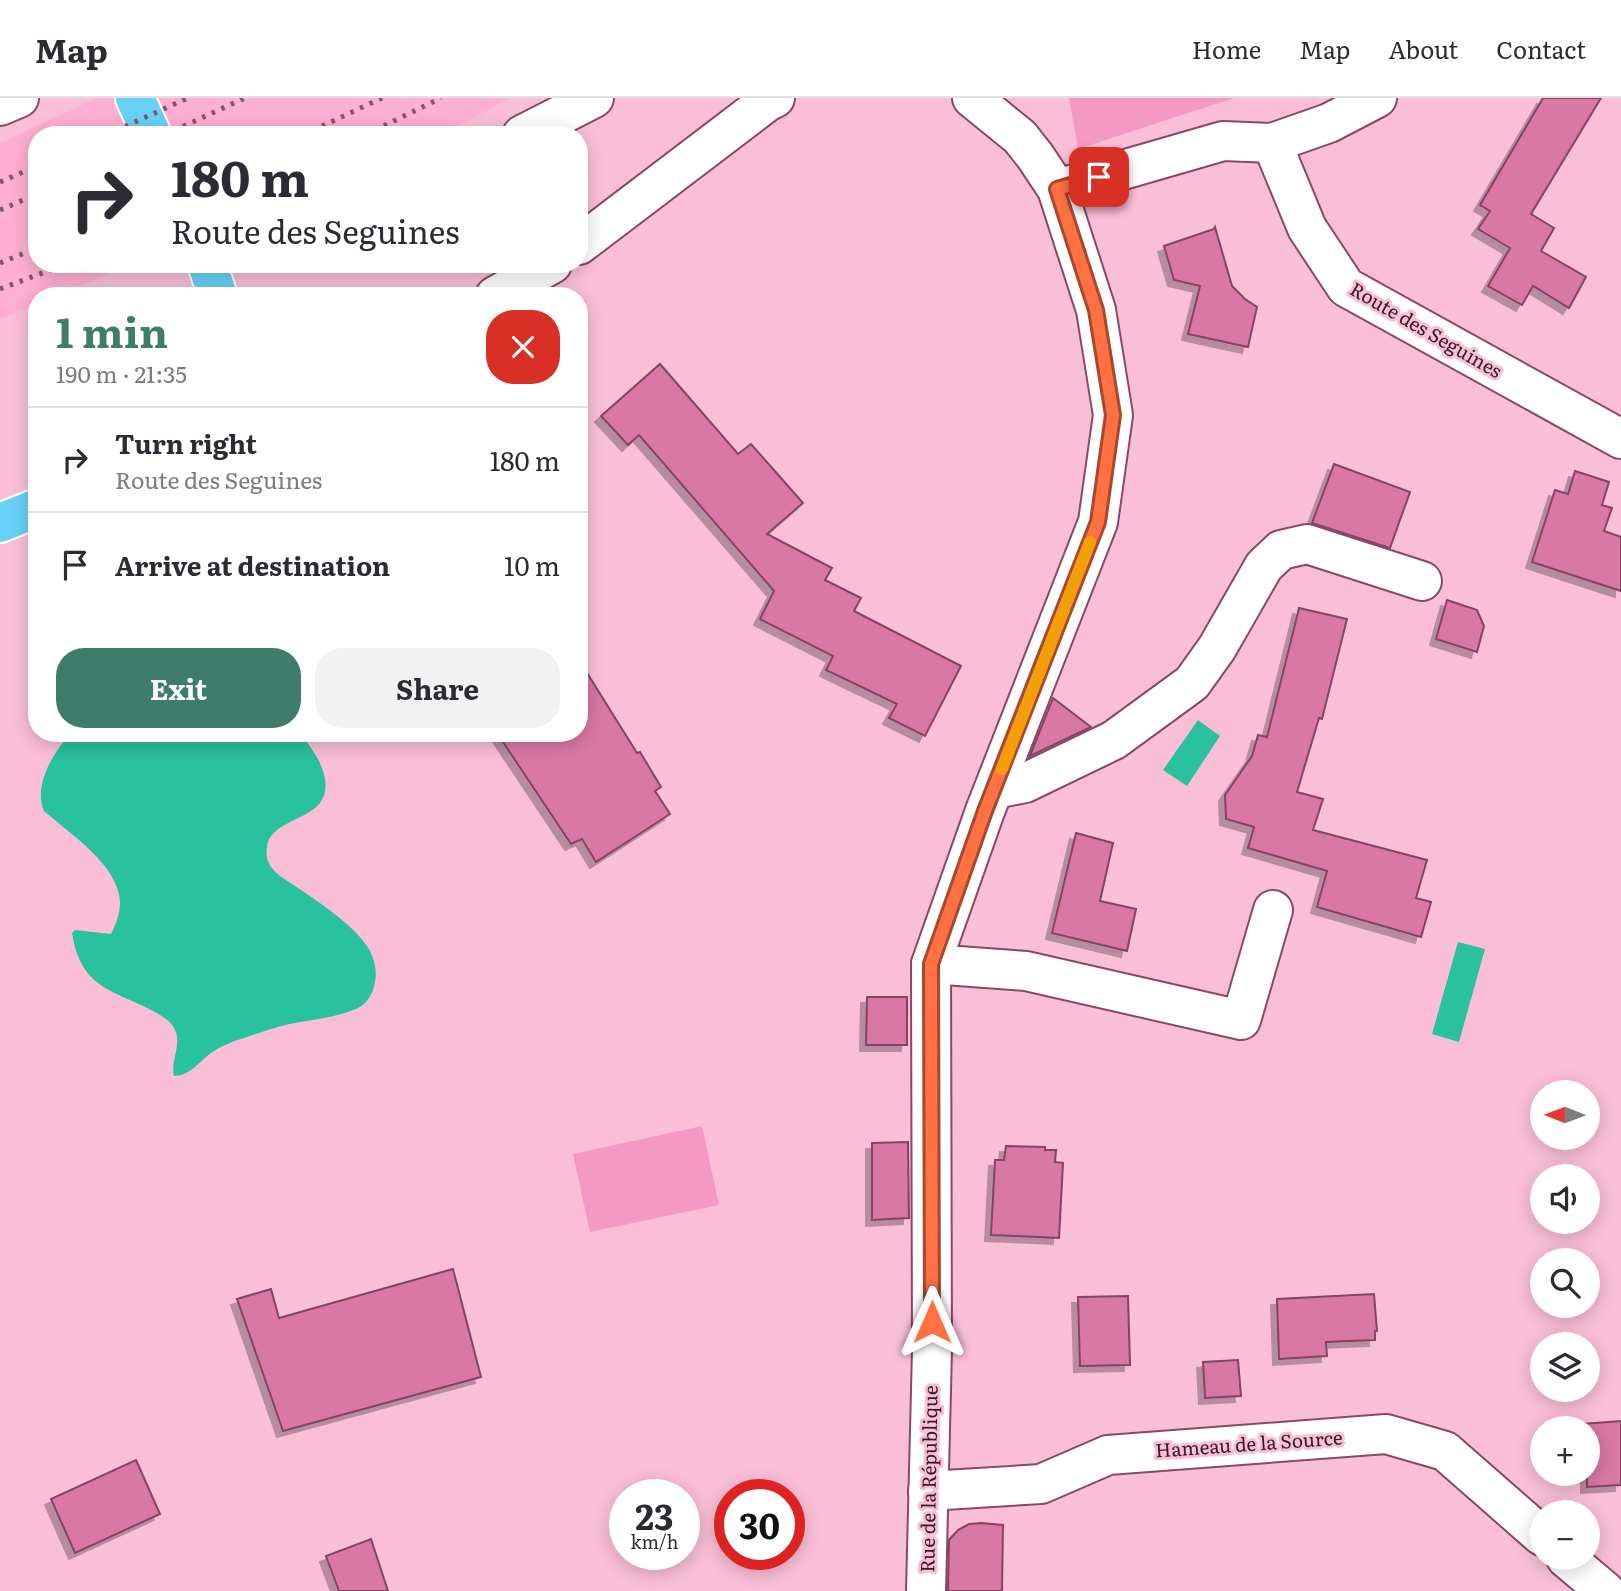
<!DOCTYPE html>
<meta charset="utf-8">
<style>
:root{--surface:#fff;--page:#f2f2f3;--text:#2b2b33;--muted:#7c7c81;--line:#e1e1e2;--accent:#3e7d6b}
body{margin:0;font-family:Literata,serif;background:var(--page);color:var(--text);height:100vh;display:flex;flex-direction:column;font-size:26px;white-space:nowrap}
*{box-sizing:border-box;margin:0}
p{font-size:23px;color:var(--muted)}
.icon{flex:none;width:38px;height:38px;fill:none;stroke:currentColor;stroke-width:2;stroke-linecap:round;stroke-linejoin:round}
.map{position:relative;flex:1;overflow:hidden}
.sheet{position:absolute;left:28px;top:189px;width:560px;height:455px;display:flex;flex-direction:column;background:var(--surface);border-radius:28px;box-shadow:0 4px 18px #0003}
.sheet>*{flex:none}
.banner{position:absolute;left:28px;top:28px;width:560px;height:147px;border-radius:28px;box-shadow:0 4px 18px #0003;background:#fff;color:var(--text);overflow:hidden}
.needle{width:46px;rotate:271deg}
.tools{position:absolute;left:1530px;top:982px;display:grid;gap:14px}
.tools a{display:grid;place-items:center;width:70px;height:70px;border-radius:50%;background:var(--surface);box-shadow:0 4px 18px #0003;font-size:35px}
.speed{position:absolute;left:609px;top:1381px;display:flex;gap:14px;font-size:35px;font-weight:700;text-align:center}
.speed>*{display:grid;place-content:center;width:91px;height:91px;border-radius:50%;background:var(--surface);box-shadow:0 4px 18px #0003;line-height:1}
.speed small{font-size:18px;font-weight:400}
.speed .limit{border:10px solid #d22;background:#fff;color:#111}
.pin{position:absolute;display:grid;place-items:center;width:60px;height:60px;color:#fff;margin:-30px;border-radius:14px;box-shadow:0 4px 10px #0006}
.me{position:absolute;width:77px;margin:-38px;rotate:0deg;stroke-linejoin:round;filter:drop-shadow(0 0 5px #0008)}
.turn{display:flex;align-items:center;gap:24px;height:147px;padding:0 28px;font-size:32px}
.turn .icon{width:91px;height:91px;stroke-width:2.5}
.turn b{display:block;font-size:49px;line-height:60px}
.round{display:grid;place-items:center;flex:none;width:74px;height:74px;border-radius:28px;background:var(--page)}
.summary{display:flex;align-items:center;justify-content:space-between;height:119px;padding:0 28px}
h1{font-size:42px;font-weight:700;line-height:52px;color:var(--accent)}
.action{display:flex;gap:14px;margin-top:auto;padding:14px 28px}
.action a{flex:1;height:80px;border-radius:28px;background:var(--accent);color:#fff;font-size:28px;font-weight:700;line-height:80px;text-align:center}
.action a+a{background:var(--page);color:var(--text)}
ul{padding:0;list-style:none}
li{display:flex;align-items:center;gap:21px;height:105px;padding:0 28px;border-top:2px solid var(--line)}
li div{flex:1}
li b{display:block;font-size:26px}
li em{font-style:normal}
header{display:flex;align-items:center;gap:42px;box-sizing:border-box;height:98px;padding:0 35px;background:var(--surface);border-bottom:2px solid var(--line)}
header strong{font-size:33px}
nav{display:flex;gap:38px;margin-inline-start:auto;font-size:24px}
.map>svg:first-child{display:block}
.built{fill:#ffafd1}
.green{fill:#f699c2}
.water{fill:#2ac19e}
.building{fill:#d978a4;stroke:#834461;stroke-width:2;filter:url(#shadow)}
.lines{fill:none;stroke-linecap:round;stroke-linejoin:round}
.minor-casing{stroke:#894966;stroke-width:42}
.major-casing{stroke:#fff;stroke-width:42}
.minor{stroke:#fff;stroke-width:38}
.major{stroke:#68d1f7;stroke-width:38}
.rail{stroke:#805969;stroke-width:5;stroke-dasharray:3.5 7;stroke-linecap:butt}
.route-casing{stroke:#a6492c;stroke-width:18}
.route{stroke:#ff7043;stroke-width:12}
.slow{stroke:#f59e0b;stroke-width:12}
.labels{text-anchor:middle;stroke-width:6;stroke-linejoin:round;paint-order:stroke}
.street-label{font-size:19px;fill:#361b27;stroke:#fabfd7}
</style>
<header>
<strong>Map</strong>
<nav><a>Home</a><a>Map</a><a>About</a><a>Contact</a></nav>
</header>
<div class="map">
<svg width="1621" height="1493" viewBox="0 0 1621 1493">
<defs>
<filter id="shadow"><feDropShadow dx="-6" dy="6" stdDeviation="0" flood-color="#0004"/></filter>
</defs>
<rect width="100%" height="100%" fill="#fabfd7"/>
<polygon class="built" points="97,0 511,0 473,20 435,37 37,37 37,166 132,166 56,198 37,198 37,206 0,221 0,45"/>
<g class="green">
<polygon points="1069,0 1234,0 1078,51"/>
<polygon points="702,1028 719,1107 590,1134 573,1056"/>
</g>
<g class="water">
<polygon points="1198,622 1220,638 1187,688 1163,672"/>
<path d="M71,635H299C314,651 336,683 320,705C307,722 269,725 267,749C265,763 270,769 280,778C304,794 357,827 370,853C375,863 377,873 375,884C373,895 368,905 358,910C339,919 316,921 295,925C283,927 271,931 259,935C244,940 228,944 214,953C201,961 191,978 174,978C170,963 183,945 174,930C170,922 160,917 153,913C112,891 81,891 72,835L75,832L111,836C116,827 120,815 120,805C120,768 69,735 44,713C33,687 53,655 71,635Z"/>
<polygon points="1458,844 1485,851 1459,944 1432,936"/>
</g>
<g class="building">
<polygon points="1543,0 1601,0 1531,116 1554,130 1541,153 1586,179 1569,210 1533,188 1522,207 1488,188 1510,150 1478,131 1490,113 1480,107"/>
<polygon points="1215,129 1232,188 1245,201 1257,209 1248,249 1188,236 1200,188 1174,182 1164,148 1214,131"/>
<polygon points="660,266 738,356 751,346 803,405 767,436 832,470 825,482 861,500 854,513 961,568 925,638 889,620 897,606 826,572 833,558 760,521 774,493 639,337 628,347 601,318"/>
<polygon points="1334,366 1410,394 1390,450 1312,425"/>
<polygon points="1575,373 1609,384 1602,407 1612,410 1604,433 1621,439 1621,493 1532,464 1555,392 1568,396"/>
<polygon points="1447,502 1477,512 1484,528 1477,554 1436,541"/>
<polygon points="1299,510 1347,521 1322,621 1319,620 1297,694 1323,701 1313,732 1427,762 1416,800 1431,804 1421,839 1317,809 1327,773 1248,750 1254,729 1226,721 1225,697 1252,658 1258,637 1267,639"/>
<polygon points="579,562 637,655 640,654 661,689 655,693 670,716 596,764 582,741 571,746 497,635 579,635"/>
<polygon points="1053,600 1091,629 1030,658"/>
<polygon points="1076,735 1113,745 1100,803 1136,811 1127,853 1052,835"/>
<polygon points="867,899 907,899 907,947 866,947"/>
<polygon points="908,1044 909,1120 872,1122 872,1045"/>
<polygon points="1006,1048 1045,1049 1045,1052 1056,1052 1055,1064 1063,1065 1059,1140 991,1137 995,1062 1004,1062"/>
<polygon points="453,1171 481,1279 283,1333 237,1201 271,1191 279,1220"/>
<polygon points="1374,1196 1377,1233 1375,1233 1375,1242 1326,1244 1327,1258 1279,1261 1277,1201"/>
<polygon points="1128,1198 1130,1267 1080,1268 1078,1199"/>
<polygon points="1238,1262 1241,1298 1205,1300 1203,1264"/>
<polygon points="1621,1323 1621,1387 1587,1389 1587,1330 1582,1330 1582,1326"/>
<polygon points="136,1362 160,1416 75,1455 51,1401"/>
<polygon points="981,1425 1003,1427 1002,1493 948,1493 949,1442 958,1432 969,1426"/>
<polygon points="371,1441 388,1493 339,1493 326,1458"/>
</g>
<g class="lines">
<g class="minor-casing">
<g id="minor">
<polyline points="0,8 19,0"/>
<polyline points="522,37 594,0"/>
<polyline points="1272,45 1307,130 1346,189 1621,341"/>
<polyline points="1057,91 1223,43 1272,45 1329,25 1377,0"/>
<polyline points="579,147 767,4 775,0"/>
<polyline points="495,198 552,166"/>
<polyline points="995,691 1025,685 1114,642 1192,585 1217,550 1264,468 1281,452 1307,446 1422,483"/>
<polyline points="931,866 1026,873 1241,922 1273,812"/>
<polyline points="928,1393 1041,1386 1108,1357 1386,1336 1445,1353 1542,1438"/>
<polyline points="1566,1460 1605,1493"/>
<polyline points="926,1493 932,1252 931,866 985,713 1098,424 1113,317 1096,212 1057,91 1035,58 1020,39 972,0"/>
</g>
</g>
<g class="major-casing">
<g id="major">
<polyline points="135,0 152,37"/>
<polyline points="207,166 218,198"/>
<polyline points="0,425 37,410"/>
</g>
</g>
<use href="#minor" class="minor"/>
<use href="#major" class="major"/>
<g class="rail">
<polyline points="106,37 188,0"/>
<polyline points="164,37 245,0"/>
<polyline points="303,37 382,0"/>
<polyline points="365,37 441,0"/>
<polyline points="0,84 37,68"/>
<polyline points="0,112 37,96"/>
<polyline points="0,165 37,150"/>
<polyline points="0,191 66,166"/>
</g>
</g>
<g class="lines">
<g class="route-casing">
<polyline id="route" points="932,1224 931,866 985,713 1098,424 1113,317 1096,212 1057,91 1099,79"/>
</g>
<use href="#route" class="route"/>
<polyline class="slow" points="1002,671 1090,444"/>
</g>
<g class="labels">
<g class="street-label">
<text transform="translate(1426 232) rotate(30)" y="7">Route des Seguines</text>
<text transform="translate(1249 1346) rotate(-4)" y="7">Hameau de la Source</text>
<text transform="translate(929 1381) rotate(-89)" y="7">Rue de la République</text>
</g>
</g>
</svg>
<div class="tools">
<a><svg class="needle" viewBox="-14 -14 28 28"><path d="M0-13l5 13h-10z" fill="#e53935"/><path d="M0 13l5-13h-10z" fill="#7c7c81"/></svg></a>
<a><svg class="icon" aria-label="sound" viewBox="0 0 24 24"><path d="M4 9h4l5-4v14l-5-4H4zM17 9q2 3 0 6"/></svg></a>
<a><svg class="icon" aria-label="search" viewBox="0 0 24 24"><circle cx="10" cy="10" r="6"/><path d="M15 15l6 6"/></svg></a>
<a><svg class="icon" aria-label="layers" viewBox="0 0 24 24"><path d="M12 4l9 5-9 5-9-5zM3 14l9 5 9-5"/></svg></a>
<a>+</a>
<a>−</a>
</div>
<div class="speed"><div>23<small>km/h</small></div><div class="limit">30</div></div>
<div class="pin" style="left:1099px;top:79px;background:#d93025"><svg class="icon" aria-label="arrive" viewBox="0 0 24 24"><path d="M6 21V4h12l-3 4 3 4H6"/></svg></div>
<svg class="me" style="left:932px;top:1224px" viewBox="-20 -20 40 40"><path d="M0-17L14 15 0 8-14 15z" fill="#ff7043" stroke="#fff" stroke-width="4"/></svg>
<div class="banner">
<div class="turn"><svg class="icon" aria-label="right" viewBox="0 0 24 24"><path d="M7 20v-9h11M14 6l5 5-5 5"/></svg><div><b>180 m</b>Route des Seguines</div></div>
</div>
<section class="sheet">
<div class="summary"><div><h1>1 min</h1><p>190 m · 21:35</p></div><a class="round" style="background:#d93025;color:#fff"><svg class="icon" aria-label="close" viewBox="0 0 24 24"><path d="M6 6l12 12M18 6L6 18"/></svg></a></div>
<ul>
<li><svg class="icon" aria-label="right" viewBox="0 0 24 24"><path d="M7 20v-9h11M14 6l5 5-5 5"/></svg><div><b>Turn right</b><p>Route des Seguines</p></div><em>180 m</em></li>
<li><svg class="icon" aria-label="arrive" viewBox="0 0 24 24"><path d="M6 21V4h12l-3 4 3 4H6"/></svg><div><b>Arrive at destination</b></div><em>10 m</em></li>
</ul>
<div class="action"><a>Exit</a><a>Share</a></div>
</section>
</div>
